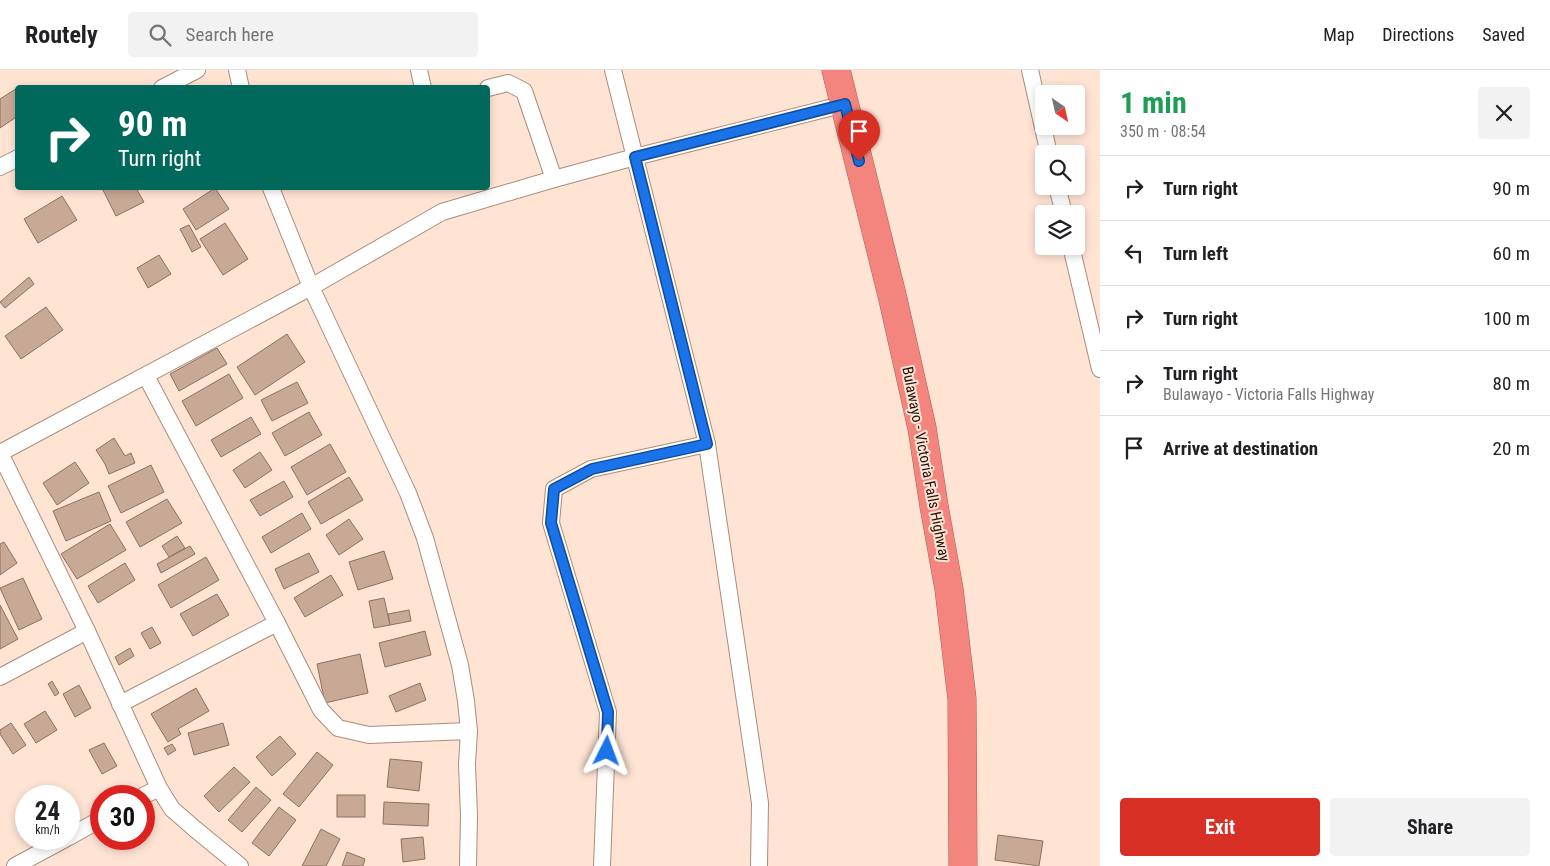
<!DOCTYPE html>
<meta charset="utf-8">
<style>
:root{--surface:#fff;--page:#f2f2f2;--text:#202124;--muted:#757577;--line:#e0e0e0;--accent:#d93025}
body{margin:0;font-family:"Roboto Condensed",sans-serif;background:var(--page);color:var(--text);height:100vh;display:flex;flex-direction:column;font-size:19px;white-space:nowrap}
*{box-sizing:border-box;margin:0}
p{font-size:16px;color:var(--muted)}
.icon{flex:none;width:28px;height:28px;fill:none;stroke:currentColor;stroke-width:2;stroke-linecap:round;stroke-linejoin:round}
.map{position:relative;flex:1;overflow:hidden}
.panel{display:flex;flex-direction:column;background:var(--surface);width:450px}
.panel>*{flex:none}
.hud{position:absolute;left:15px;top:15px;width:475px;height:105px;border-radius:5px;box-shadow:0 2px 8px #0003;background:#00695c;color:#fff;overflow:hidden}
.needle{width:32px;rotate:146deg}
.controls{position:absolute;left:1035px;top:15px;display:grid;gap:10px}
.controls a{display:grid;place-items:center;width:50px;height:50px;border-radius:5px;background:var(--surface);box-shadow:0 2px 8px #0003;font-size:25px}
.speed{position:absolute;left:15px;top:715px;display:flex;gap:10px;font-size:25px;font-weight:700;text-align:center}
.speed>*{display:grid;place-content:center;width:65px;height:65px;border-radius:50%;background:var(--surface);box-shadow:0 2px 8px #0003;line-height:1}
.speed small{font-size:12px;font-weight:400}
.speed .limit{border:8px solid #d22;background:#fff;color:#111}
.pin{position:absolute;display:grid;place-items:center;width:42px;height:42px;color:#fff;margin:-51px -21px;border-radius:50% 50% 50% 0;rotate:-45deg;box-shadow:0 0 5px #0007}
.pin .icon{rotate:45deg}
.me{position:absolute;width:55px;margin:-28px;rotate:3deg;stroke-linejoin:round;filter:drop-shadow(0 0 4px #0008)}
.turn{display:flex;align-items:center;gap:18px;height:105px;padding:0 20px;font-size:22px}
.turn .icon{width:65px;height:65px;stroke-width:2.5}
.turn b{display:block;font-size:35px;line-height:42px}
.round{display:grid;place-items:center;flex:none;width:52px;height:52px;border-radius:5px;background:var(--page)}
.overview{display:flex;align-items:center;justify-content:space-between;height:85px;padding:0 20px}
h1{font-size:30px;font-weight:700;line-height:38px;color:#1e9e55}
.primary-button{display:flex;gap:10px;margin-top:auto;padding:10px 20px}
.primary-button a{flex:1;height:58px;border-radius:5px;background:var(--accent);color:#fff;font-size:20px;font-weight:700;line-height:58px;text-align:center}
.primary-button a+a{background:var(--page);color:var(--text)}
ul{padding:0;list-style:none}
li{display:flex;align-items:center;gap:15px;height:65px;padding:0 20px;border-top:1px solid var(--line)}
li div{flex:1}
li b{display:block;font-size:19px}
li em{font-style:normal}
header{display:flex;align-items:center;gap:30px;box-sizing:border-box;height:70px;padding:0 25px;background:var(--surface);border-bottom:1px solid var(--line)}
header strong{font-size:24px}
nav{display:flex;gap:28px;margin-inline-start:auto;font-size:18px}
.search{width:350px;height:45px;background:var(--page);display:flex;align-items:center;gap:12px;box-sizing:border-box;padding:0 18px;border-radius:5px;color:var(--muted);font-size:19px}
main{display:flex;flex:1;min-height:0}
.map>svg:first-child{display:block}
.building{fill:#c8a996;stroke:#8d705f}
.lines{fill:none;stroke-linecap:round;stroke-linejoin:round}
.street-casing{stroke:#aa8c7a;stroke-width:18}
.highway-casing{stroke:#a95d56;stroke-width:29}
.street{stroke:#fff;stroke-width:16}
.highway{stroke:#f4857e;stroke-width:28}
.route-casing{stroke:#114b97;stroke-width:12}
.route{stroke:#1a73e8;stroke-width:9}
.labels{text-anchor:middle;stroke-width:4;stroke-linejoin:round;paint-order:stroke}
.street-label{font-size:15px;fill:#1e130c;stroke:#ffe4d4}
</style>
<header>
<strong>Routely</strong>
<div class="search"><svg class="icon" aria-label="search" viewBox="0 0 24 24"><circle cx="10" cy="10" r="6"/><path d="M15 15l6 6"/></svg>Search here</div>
<nav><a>Map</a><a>Directions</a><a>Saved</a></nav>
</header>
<main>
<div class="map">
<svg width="1100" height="796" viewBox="0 0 1100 796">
<rect width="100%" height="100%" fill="#ffe4d4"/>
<g class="building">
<polygon points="19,17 18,46 0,58 0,29"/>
<polygon points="102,118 136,118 144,132 116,146"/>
<polygon points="215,118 229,139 196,160 183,139"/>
<polygon points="62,126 77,150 38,173 24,149"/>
<polygon points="225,153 248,189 223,205 200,169"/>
<polygon points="189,155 201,177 192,182 180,159"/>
<polygon points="159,185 171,204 148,218 137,198"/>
<polygon points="29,207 34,214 5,238 0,232"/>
<polygon points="46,237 63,260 21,289 5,266"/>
<polygon points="287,264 305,292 255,325 237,297"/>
<polygon points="217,278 227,294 179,321 170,304"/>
<polygon points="229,304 243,328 196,356 182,331"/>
<polygon points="297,312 308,333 272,351 261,330"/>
<polygon points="309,342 322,365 285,386 272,363"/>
<polygon points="251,347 261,364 221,387 211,370"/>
<polygon points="114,368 125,386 131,383 135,393 109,404 105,394 96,380"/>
<polygon points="330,374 346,402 307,425 291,397"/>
<polygon points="260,382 272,400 245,418 233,400"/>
<polygon points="75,392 89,413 57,435 43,413"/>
<polygon points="151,395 164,422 121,443 108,416"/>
<polygon points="349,407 363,430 321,454 308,432"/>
<polygon points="284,411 293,427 260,446 250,430"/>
<polygon points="99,422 111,451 66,471 53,441"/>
<polygon points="167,429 182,453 140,477 126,452"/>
<polygon points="302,443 311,459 271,483 262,467"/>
<polygon points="349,449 363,469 339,485 326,465"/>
<polygon points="110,454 126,480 77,509 61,484"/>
<polygon points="177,466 185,478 169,487 162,476"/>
<polygon points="4,472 17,493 0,505 0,474"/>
<polygon points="190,476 195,484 161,503 157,494"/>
<polygon points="384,481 393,509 358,520 349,492"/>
<polygon points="309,483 319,502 284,519 275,499"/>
<polygon points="206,487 219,510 171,538 158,515"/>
<polygon points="125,493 135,510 98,533 88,516"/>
<polygon points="331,505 343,525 305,547 294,528"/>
<polygon points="23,508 42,549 19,560 0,518"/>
<polygon points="217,524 229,545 193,566 180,544"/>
<polygon points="384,528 390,555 374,558 369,531"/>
<polygon points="0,535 18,569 0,579"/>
<polygon points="409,540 411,551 390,555 388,544"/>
<polygon points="152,557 161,573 150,579 141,563"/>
<polygon points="425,561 431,585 385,597 379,573"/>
<polygon points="130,578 134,586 119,595 115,587"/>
<polygon points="360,584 368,623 325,633 317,594"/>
<polygon points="52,611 59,623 55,626 48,614"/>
<polygon points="420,613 426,630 396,642 389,626"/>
<polygon points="79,615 91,638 75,647 63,624"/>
<polygon points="196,618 209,641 178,659 181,664 168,672 151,644"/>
<polygon points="45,641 57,660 36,673 24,654"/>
<polygon points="11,653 26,675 13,684 0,664 0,660"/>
<polygon points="223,653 229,675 194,685 188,663"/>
<polygon points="280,666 296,684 272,706 256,687"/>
<polygon points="104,673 117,696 102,704 89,680"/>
<polygon points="172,674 176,680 168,685 164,678"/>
<polygon points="317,682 333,695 299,737 283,724"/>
<polygon points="390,689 422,692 419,721 387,717"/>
<polygon points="234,697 250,712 219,742 204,726"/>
<polygon points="256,717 271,730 242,762 228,750"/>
<rect x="337" y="725" width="28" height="22"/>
<polygon points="384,732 429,734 428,756 383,754"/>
<polygon points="279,737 296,750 269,786 252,773"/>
<polygon points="321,759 340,769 326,796 302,796"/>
<polygon points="998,765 1043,771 1039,796 995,790"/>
<polygon points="423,767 425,789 403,792 401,769"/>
<polygon points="347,782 365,789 363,796 342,796"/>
</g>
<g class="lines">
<g class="street-casing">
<g id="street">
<polyline points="237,0 241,18"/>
<polyline points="419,0 423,18"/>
<polyline points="613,0 707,374 760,733 759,796"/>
<polyline points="1030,0 1049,84"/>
<polyline points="162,18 197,0"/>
<polyline points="488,18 508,13 524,21 554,109"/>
<polyline points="0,97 18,88"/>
<polyline points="1057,116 1064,144"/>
<polyline points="271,118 311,217 408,423 425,468 460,595 466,631 469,661 467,694 469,746 468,796"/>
<polyline points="1071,176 1100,299"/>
<polyline points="146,306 277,553 321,640 338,658 369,665 469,661"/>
<polyline points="0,607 87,561"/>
<polyline points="120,634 277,553"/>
<polyline points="143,726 159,718"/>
<polyline points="69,767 101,749"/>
<polyline points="15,796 65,769"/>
<polyline points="240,796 195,759 172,739 159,718 87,561 0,383 311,217 442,142 554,109 635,87 845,34"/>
<polyline points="602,796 608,642 551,453 554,419 591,399 707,374"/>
</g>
</g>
<g class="highway-casing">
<polyline id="highway" points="836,0 892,225 922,358 934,436 949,519 962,629 963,796"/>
</g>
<use href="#street" class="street"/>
<use href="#highway" class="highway"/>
</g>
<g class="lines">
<g class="route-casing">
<polyline id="route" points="607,681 608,642 551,453 554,419 592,399 707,374 635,87 845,34 859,91"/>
</g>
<use href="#route" class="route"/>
</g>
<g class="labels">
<g class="street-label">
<text transform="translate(926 394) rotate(79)" y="5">Bulawayo - Victoria Falls Highway</text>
</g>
</g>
</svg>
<div class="controls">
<a><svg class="needle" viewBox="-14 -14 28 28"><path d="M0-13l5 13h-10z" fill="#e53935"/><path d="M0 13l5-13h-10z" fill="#757577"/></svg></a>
<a><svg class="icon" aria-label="search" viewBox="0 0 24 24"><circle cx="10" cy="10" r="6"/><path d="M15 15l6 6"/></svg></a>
<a><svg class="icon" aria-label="layers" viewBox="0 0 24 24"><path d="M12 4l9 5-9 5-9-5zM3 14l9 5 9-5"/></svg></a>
</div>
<div class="speed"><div>24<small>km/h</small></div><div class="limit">30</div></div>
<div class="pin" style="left:859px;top:91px;background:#d93025"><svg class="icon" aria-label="arrive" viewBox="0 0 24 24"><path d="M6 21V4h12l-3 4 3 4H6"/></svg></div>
<svg class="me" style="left:607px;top:681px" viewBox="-20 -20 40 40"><path d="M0-17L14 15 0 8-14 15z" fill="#1a73e8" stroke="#fff" stroke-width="4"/></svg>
<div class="hud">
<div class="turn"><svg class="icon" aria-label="right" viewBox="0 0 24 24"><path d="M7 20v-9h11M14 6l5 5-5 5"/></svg><div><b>90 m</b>Turn right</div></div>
</div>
</div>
<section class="panel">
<div class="overview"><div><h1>1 min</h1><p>350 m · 08:54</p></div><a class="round"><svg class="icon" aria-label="close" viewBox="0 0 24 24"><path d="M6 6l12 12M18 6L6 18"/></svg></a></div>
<ul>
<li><svg class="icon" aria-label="right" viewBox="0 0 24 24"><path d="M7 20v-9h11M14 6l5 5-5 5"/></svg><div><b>Turn right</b></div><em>90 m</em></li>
<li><svg class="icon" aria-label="left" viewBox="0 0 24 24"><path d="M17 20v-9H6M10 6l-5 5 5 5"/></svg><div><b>Turn left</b></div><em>60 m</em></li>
<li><svg class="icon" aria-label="right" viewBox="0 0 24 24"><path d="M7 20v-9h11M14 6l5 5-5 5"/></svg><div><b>Turn right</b></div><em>100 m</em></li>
<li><svg class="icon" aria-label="right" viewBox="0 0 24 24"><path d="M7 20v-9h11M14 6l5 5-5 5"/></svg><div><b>Turn right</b><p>Bulawayo - Victoria Falls Highway</p></div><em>80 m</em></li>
<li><svg class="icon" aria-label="arrive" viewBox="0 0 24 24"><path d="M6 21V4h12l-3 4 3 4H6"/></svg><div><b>Arrive at destination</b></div><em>20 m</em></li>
</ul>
<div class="primary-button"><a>Exit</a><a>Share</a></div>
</section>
</main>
